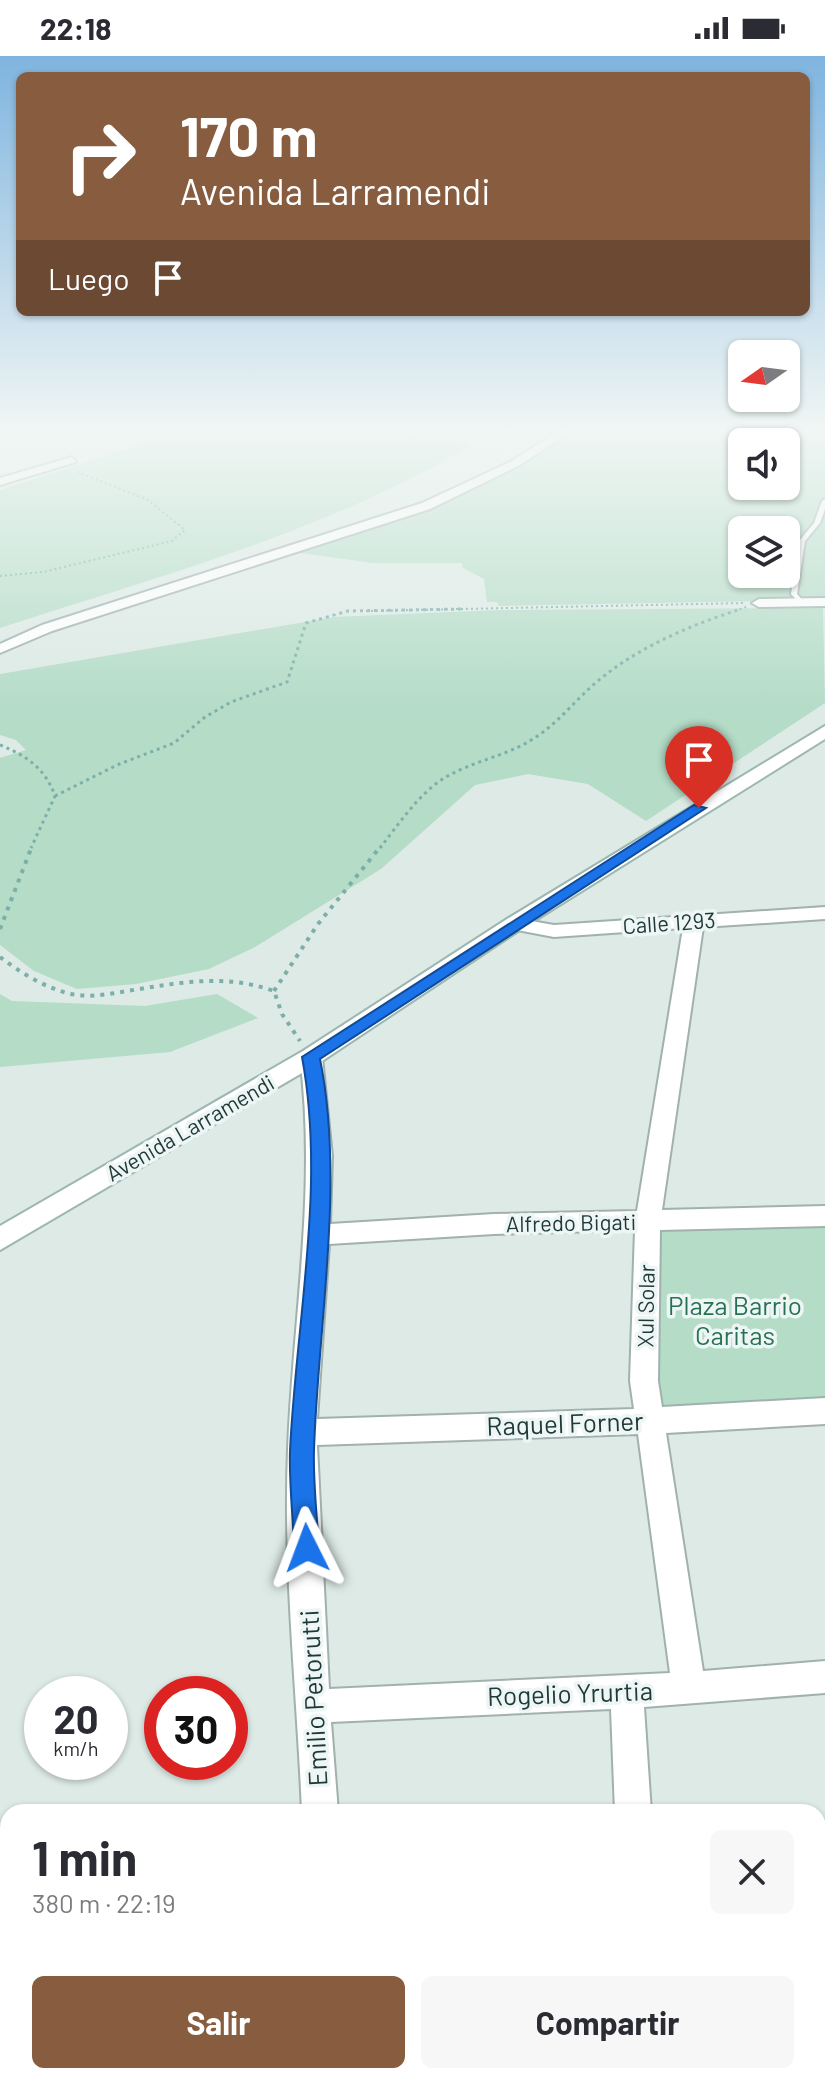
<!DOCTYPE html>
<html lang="es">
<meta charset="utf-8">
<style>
:root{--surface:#fff;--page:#f7f7f7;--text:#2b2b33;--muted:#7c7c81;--accent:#875c3f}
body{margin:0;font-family:Barlow,sans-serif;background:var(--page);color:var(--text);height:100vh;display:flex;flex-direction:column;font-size:30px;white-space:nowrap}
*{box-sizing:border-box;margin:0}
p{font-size:26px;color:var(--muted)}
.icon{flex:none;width:44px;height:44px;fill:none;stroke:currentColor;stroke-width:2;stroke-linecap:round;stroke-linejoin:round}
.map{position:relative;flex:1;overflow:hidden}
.sheet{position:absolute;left:0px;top:1748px;width:826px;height:280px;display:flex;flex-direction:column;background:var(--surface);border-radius:24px 24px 0 0;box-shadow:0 2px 6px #0004}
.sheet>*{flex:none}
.guide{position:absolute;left:16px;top:16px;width:794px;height:244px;border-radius:12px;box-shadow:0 2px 6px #0004;background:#875c3f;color:#fff;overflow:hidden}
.needle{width:52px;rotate:256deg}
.controls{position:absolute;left:728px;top:284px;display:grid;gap:16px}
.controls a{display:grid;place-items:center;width:72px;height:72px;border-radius:12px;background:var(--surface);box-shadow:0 2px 6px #0004;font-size:40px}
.speed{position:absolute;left:24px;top:1620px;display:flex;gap:16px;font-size:40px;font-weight:700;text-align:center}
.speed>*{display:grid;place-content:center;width:104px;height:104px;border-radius:50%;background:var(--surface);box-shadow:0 2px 6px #0004;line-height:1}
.speed small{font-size:20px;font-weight:400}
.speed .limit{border:12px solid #d22;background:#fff;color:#111}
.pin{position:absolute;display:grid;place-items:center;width:68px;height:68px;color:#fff;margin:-82px -34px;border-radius:50% 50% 50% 0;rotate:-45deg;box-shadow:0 0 8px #0007}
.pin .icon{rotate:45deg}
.me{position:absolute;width:88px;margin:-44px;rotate:357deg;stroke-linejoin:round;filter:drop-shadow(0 0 6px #0008)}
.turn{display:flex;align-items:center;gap:28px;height:168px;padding:0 32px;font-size:36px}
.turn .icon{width:104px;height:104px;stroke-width:2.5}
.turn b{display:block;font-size:56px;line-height:68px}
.then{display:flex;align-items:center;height:76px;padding:0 32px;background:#0003;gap:16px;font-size:30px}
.round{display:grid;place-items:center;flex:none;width:84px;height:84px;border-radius:12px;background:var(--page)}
.head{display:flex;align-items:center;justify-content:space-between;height:136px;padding:0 32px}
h1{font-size:48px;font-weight:700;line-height:60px}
.primary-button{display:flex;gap:16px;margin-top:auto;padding:16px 32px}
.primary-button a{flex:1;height:92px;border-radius:12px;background:var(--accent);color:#fff;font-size:32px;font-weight:700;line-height:92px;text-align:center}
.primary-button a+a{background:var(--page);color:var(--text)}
.status{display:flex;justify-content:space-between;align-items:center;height:56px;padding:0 40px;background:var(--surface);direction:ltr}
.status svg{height:22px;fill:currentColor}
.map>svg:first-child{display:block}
.green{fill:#b4dcc7;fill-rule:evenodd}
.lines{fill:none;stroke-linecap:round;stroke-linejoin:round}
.lane-casing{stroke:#a0b1ae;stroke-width:4}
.street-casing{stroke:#a0b1ae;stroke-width:4}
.secondary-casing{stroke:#9cb6b1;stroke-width:4}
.path-far3{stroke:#7cafa9;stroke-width:2;stroke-dasharray:2 3;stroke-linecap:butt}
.path-far2{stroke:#7cafa9;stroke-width:3;stroke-dasharray:3 4;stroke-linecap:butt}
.path-far1{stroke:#7cafa9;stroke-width:4;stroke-dasharray:4 6;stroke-linecap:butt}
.path{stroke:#7cafa9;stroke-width:6;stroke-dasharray:6 10;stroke-linecap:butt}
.lane{fill:#fff;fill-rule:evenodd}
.street{fill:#fff;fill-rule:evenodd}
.secondary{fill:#fff;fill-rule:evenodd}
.route{fill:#1a73e8;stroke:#114b97;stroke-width:2}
.labels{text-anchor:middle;stroke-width:7;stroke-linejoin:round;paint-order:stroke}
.street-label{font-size:22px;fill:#1e3937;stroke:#edf6f4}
.near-park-label{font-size:26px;fill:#277153;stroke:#edf6f4}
.near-street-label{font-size:26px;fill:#1e3937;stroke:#edf6f4}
</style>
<div class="status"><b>22:18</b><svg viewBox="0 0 49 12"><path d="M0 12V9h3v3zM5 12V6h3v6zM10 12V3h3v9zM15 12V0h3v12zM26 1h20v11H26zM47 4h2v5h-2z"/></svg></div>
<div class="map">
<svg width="825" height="2028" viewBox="0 0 825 2028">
<rect width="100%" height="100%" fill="#ddeae6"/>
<g class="green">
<path d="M195,371H353L471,389C327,476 159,520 0,572V434Z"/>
<path d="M580,371H825V539L822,544L499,550L497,546H487L484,523L463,512L462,507H373L293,496L437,451L496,423ZM742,386H786V430H742ZM742,474H786V518H742Z"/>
<polygon points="823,552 825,647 646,765 588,728 528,718 475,729 381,813 255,891 209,913 136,928 77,933 34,915 0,889 0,702 26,694 16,684 0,679 0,618 334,561 499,554"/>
<polygon points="0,938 12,945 145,950 217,938 258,962 170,996 0,1011"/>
<polygon points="825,1160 825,1355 647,1365 648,1165"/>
</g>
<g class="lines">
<g class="lane-casing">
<polygon id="lane" points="825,443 825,453 820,467 805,485 797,538 804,546 801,548 791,538 799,485 814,467 822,445"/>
</g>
<g class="street-casing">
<g id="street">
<polygon points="565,371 578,371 518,410 430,453 52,575 0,597 0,588 42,569 422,447 510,406"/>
<polygon points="72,401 76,406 0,429 0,422"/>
<polygon points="825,542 825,550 759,551 752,547 759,543"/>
<path d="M825,851V863L703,871L662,1154L825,1150V1170L660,1174L658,1325L662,1351L825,1342V1368L666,1377L703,1615L825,1605V1637L644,1651L651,1756H615L611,1653L331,1666L338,1756H302C297,1636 283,1514 288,1393C293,1261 317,1133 300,1001L311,993L322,1001L332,1100L330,1168L494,1158L637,1155L683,872L554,881L507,872L504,868L514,862L554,869ZM635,1174L630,1325L634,1353L317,1363L329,1188L494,1178ZM638,1378L670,1617L329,1633L317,1389Z"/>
<polygon points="263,2020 303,2020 301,2028 261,2028"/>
<polygon points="627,2020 667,2020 668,2028 628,2028"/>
</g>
</g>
<g class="secondary-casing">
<polygon id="secondary" points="825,670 825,683 521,873 319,1007 0,1194 0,1170 303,995 507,863"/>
</g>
<g class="path-far3">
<polyline points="0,520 43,516 172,485 185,474 148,444 77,416"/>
<polyline points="366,555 745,547"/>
<polyline points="735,555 746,551"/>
</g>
<g class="path-far2">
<path d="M0,689C27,700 45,712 55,740L31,792"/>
<polyline points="55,740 117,709 174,687 205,661 231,646 287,626 306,567 348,555 465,553"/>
<path d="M380,792C398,769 420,736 446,721C475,704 508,700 536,681C562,664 579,639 604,620C643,589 694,568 741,553"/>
</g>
<g class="path-far1">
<polyline points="0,873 32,790"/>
<path d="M0,901C21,917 45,932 71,938C90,942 109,938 127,935C178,927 224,917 274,935L282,958L300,985"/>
<polyline points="274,935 318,868 381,790"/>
</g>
<polyline class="path" points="0,1954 8,1954"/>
<use href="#lane" class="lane"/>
<use href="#street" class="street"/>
<use href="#secondary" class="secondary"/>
</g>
<linearGradient id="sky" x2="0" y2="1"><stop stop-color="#7fb4df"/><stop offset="0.57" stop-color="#f0f6f4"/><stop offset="1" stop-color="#f0f6f4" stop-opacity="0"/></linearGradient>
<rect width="825" height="655" fill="url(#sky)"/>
<path class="route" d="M694,749L706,752L320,1003C345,1126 318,1269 314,1394C313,1426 317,1460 319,1492L316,1501L307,1504L298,1501L294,1492C293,1460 289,1427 290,1395C296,1265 326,1130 302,1001Z"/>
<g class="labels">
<g class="street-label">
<text transform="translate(669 867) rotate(-4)" y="8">Calle 1293</text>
<text transform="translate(190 1072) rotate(-30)" y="8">Avenida Larramendi</text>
<text transform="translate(571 1167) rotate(-1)" y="8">Alfredo Bigati</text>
<text transform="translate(646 1250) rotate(-89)" y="8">Xul Solar</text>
</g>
<g class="near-park-label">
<text x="735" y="1259">Plaza Barrio<tspan x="735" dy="30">Caritas</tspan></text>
</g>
<g class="near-street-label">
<text transform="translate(565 1368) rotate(-2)" y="9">Raquel Forner</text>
<text transform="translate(570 1638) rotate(-2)" y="9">Rogelio Yrurtia</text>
<text transform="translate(314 1642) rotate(-93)" y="9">Emilio Petorutti</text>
</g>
</g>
</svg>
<div class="controls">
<a><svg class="needle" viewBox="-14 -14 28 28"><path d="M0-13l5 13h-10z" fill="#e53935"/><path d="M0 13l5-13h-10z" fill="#7c7c81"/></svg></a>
<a><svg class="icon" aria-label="sound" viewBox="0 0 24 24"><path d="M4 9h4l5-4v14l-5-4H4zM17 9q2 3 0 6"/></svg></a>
<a><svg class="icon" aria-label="layers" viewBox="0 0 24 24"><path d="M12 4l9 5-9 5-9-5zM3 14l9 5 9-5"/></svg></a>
</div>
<div class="speed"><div>20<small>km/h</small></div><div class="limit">30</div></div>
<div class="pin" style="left:699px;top:752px;background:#d93025"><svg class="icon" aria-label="arrive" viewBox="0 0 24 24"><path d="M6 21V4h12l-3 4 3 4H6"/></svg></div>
<svg class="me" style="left:307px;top:1492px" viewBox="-20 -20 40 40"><path d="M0-17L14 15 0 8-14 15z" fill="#1a73e8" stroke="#fff" stroke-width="4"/></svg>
<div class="guide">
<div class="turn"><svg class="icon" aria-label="right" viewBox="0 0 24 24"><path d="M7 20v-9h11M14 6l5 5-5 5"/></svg><div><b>170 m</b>Avenida Larramendi</div></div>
<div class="then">Luego<svg class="icon" aria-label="arrive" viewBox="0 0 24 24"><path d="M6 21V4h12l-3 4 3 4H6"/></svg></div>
</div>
<section class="sheet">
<div class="head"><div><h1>1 min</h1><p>380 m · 22:19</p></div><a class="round"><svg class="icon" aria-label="close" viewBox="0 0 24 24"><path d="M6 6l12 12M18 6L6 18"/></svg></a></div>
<div class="primary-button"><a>Salir</a><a>Compartir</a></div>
</section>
</div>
